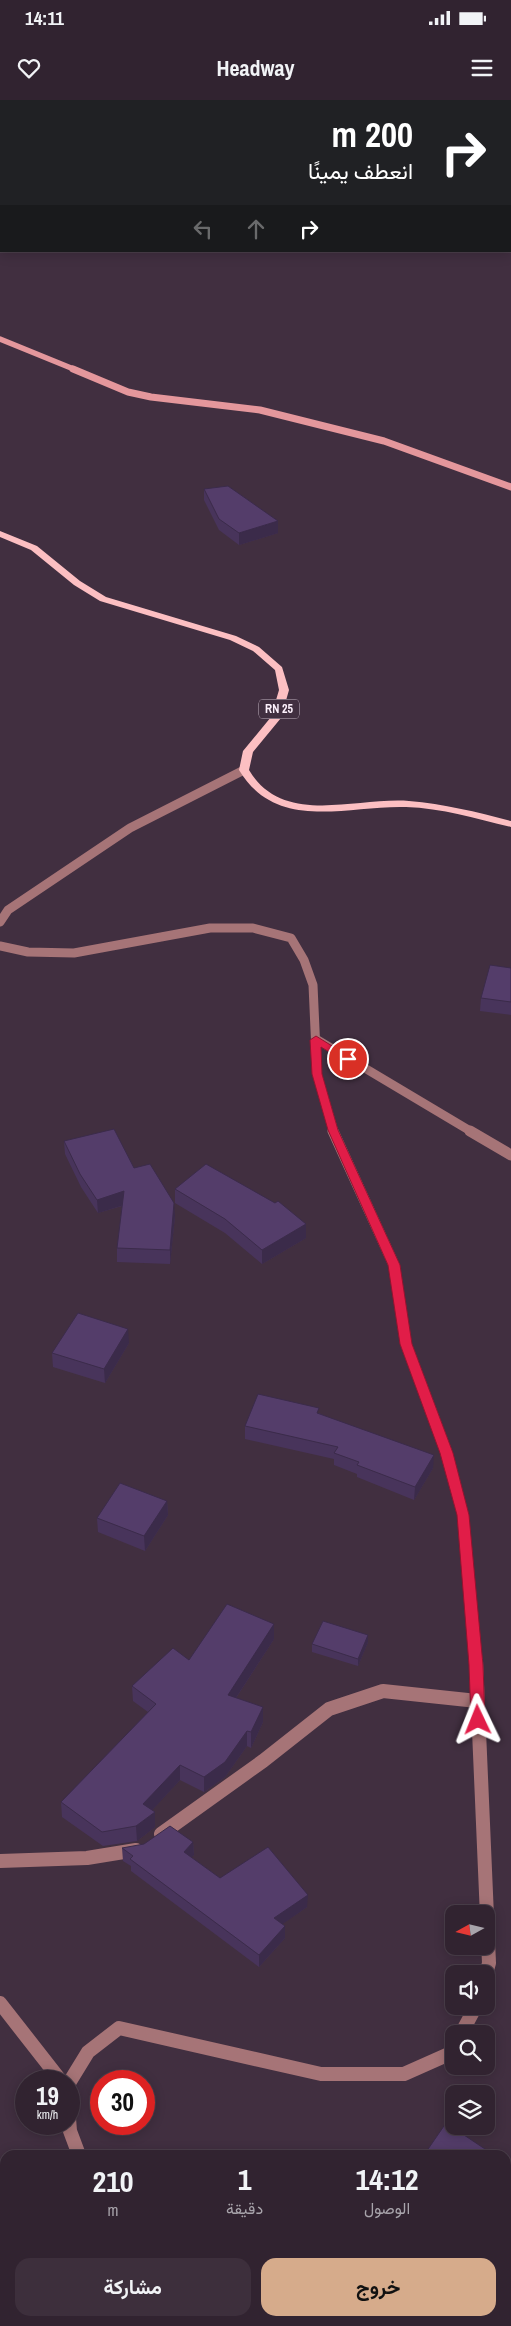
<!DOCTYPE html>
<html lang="ar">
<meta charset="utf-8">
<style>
:root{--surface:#312330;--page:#3d2f3c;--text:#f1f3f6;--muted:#a8a4ab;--line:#4c404c;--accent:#d6ab8b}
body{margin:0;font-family:"Archivo Narrow",Vazirmatn,sans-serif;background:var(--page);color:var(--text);direction:rtl;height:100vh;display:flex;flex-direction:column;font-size:19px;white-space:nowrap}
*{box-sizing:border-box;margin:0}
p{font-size:16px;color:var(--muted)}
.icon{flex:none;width:28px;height:28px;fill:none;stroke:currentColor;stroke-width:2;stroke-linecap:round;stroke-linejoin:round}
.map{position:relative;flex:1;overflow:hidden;direction:ltr}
.drawer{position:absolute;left:0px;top:2050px;width:511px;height:176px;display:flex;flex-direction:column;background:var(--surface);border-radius:15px 15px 0 0;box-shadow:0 2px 12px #0003,0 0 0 1px var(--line);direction:rtl}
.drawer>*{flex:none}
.hud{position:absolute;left:0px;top:0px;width:511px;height:152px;box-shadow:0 2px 12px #0003,0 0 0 1px var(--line);direction:rtl;background:#202124;color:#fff;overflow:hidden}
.needle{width:32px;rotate:262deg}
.controls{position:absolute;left:445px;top:1805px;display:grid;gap:10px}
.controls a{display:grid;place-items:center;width:50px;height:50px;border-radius:10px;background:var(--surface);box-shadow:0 2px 12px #0003,0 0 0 1px var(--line);font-size:25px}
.speed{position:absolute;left:15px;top:1970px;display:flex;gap:10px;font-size:25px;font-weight:700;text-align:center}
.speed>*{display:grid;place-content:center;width:65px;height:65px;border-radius:50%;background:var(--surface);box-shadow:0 2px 12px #0003,0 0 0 1px var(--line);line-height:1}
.speed small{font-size:12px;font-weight:400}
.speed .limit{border:8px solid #d22;background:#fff;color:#111}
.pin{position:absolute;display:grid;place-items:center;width:42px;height:42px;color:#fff;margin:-21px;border:2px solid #fff;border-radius:50%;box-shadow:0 1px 5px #0007}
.me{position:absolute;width:55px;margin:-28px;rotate:358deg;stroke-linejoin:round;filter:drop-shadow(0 0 4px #0008)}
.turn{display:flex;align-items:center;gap:18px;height:105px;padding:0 15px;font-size:22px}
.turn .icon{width:65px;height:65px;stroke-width:2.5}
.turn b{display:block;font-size:35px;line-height:42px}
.lanes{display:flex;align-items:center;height:48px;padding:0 15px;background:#0003;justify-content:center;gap:25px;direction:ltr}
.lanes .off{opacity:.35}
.eta{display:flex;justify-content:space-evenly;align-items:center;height:85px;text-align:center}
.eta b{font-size:30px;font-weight:700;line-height:35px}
.button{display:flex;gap:10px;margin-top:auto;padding:10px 15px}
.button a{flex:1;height:58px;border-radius:15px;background:var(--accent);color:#111;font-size:20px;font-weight:700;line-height:58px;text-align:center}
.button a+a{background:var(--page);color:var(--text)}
.status{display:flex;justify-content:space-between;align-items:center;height:35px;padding:0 25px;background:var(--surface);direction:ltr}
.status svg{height:14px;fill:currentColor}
header{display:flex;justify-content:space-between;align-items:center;height:65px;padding:0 15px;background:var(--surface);font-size:22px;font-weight:700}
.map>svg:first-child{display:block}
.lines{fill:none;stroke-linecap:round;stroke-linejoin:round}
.street-far2{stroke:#a67477;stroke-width:9}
.street-far1{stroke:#a67477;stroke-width:11}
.street{stroke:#a67477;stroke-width:14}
.secondary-far1{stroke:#e4979c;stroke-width:5.5}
.secondary{stroke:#e4979c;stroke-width:7}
.primary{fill:#fcbfc2;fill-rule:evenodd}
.wall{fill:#48345b}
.shaded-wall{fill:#3b2b4a}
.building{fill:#543d6a;stroke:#3b2b4a}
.route{fill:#e11d48;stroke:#92132f}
.labels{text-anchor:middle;stroke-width:4;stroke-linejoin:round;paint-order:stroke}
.shield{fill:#412f40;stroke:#c4b6c3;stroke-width:1}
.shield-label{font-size:12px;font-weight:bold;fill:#fcf0fb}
</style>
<div class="status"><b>14:11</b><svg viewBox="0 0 49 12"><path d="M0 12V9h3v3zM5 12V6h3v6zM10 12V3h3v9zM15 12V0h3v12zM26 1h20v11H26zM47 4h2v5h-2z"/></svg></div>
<header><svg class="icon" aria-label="menu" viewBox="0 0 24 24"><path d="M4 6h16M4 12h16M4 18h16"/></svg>Headway<svg class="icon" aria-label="heart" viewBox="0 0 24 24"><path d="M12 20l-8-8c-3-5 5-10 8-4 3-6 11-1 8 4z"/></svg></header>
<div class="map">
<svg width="511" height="2226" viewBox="0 0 511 2226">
<rect width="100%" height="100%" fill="#412f40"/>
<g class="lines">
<g class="street-far2">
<polyline points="0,822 8,810 130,728 244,670"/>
<polyline points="0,846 28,852 74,853 210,828 253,828 291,838 304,860 313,885 317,974 334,1032"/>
<polyline points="316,939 472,1032"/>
</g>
<g class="street-far1">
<polyline points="333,1031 394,1165 406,1244 447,1353 463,1415 476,1562"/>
<polyline points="470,1031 511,1055"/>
</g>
<g class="street">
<polyline points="476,1561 489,1863 486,1874"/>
<polyline points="161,1734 263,1661 329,1609 383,1591 477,1601"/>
<polyline points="0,1761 87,1758 136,1750"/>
<polyline points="0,1903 61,1981"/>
<polyline points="461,1934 476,1906"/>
<polyline points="69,1983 88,1952 119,1928 321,1974 404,1974 449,1954 454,1946"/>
<polyline points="69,2018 70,2031 79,2055"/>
<polyline points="149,2221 151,2226"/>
</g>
<polyline class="secondary-far1" points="0,239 76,270"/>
<polyline class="secondary" points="73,269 128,292 151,297 260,310 384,341 511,387"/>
<path class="primary" d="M0,431L37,446L80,481L106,497L236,536L259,547L282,567L289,590L281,618L253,652L249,670C283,727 355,697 409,701C444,704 477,712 511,721V727C477,719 442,708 406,707C347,705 277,733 239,670L243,651L271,617L279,590L275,570L253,551L230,540L100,501L74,485L31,450L0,437Z"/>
</g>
<g class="wall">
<polygon points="204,389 278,421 278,433 239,445 219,430 204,400"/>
<polygon points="511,868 511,915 480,911 481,898"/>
<polygon points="64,1041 134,1068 175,1116 170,1164 117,1162 117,1148 122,1106 98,1113 81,1087 65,1054"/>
<polygon points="175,1089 306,1124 306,1138 262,1164 225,1133 175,1103"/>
<polygon points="129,1243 105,1283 53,1267 52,1253"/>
<polygon points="319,1313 433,1368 414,1400 357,1377 357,1374 334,1365 334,1359 245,1339 245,1326"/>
<polygon points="167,1401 168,1415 145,1451 98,1432 97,1418"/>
<polygon points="274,1539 236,1598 263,1607 263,1622 251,1648 247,1646 225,1677 204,1692 180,1680 152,1710 155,1712 155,1727 137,1741 103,1746 62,1717 61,1702 148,1612 133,1601 132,1586 189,1560"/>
<polygon points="368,1542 358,1566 312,1552 312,1544"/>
<polygon points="193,1742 194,1755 191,1757 220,1778 307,1807 282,1824 285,1826 285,1838 259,1867 131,1771 131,1766 123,1761 122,1748"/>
</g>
<g class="shaded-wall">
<polygon points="278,421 278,433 239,445 239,433"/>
<polygon points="124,1091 124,1105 98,1113 97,1100"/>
<polygon points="174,1103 175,1116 170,1164 170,1150"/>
<polygon points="306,1124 306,1138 262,1164 262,1150"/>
<polygon points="128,1229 129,1243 105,1283 104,1269"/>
<polygon points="434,1355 433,1368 414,1400 415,1387"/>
<polygon points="167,1401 168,1415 145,1451 144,1436"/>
<polygon points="274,1524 274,1539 228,1610 228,1595"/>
<polygon points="368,1535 368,1542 358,1566 358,1559"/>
<polygon points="263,1607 263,1622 251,1648 251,1632"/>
<polygon points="247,1631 247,1646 225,1677 204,1692 204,1677"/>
<polygon points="180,1665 180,1680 144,1719 143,1704"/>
<polygon points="155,1712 155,1727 137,1741 136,1726"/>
<polygon points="193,1742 194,1755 185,1764 184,1752"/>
<polygon points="308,1795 307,1807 274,1830 274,1818"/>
<polygon points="285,1826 285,1838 259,1867 259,1855"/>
<polygon points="510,2066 508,2078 506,2080 506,2071"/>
</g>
<g class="building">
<polygon points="228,386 278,421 239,433 219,419 204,389"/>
<polygon points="490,865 511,868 511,902 481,898"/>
<polygon points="114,1029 134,1068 150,1064 174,1103 170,1150 117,1148 124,1091 97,1100 80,1074 64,1041"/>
<polygon points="206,1064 275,1103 278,1101 306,1124 262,1150 225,1119 175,1089"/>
<polygon points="78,1213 128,1229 104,1269 52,1253"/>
<polygon points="258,1294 319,1308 317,1313 434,1355 415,1387 357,1365 359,1362 334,1353 338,1347 245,1326"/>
<polygon points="120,1383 167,1401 144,1436 97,1418"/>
<polygon points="227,1504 274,1524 228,1595 263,1607 251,1632 247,1631 225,1662 204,1677 180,1665 143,1704 155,1712 136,1726 102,1732 61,1702 156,1604 132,1586 173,1548 189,1560"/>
<polygon points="323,1521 368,1535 358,1559 312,1544"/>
<polygon points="170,1726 193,1742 184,1752 220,1778 268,1747 308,1795 274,1818 285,1826 259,1855 130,1759 133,1756 122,1748 144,1744"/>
<polygon points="446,2023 494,2055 424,2055"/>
<polygon points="506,2063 510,2066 506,2071"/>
<polygon points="285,2221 358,2221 364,2226 281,2226"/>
</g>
<polygon class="route" points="316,936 353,959 352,961 344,961 321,947 322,974 338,1030 400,1165 412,1244 453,1353 469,1415 483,1565 485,1620 483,1624 478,1626 473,1624 471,1620 469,1565 457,1415 440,1353 400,1244 388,1165 328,1030 312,974 310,940"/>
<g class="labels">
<rect class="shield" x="259" y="599.5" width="40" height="19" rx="4"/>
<g class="shield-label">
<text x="279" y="613">RN 25</text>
</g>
</g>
</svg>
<div class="controls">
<a><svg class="needle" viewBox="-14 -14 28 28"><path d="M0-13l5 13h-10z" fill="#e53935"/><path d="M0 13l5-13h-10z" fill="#a8a4ab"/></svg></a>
<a><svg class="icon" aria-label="sound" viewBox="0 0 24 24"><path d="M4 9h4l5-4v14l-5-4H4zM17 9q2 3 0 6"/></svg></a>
<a><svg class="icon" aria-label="search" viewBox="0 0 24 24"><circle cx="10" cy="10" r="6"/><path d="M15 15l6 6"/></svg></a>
<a><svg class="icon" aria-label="layers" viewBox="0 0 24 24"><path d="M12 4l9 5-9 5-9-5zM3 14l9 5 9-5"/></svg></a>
</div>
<div class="speed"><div>19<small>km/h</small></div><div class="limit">30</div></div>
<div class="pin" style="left:348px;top:959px;background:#d93025"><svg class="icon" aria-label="arrive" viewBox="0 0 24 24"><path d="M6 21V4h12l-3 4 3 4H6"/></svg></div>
<svg class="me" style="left:478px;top:1620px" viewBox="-20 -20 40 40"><path d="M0-17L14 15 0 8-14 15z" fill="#e11d48" stroke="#fff" stroke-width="4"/></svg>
<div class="hud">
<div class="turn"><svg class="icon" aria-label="right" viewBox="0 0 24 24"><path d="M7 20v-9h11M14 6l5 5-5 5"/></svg><div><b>200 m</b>انعطف يمينًا</div></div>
<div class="lanes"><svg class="icon off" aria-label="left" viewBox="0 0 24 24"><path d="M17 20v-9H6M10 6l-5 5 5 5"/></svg><svg class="icon off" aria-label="ahead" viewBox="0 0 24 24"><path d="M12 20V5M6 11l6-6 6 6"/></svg><svg class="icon" aria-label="right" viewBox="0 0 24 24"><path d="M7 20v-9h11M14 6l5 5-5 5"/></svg></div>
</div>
<section class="drawer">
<div class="eta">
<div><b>14:12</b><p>الوصول</p></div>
<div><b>1</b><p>دقيقة</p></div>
<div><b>210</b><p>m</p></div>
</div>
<div class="button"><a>خروج</a><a>مشاركة</a></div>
</section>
</div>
